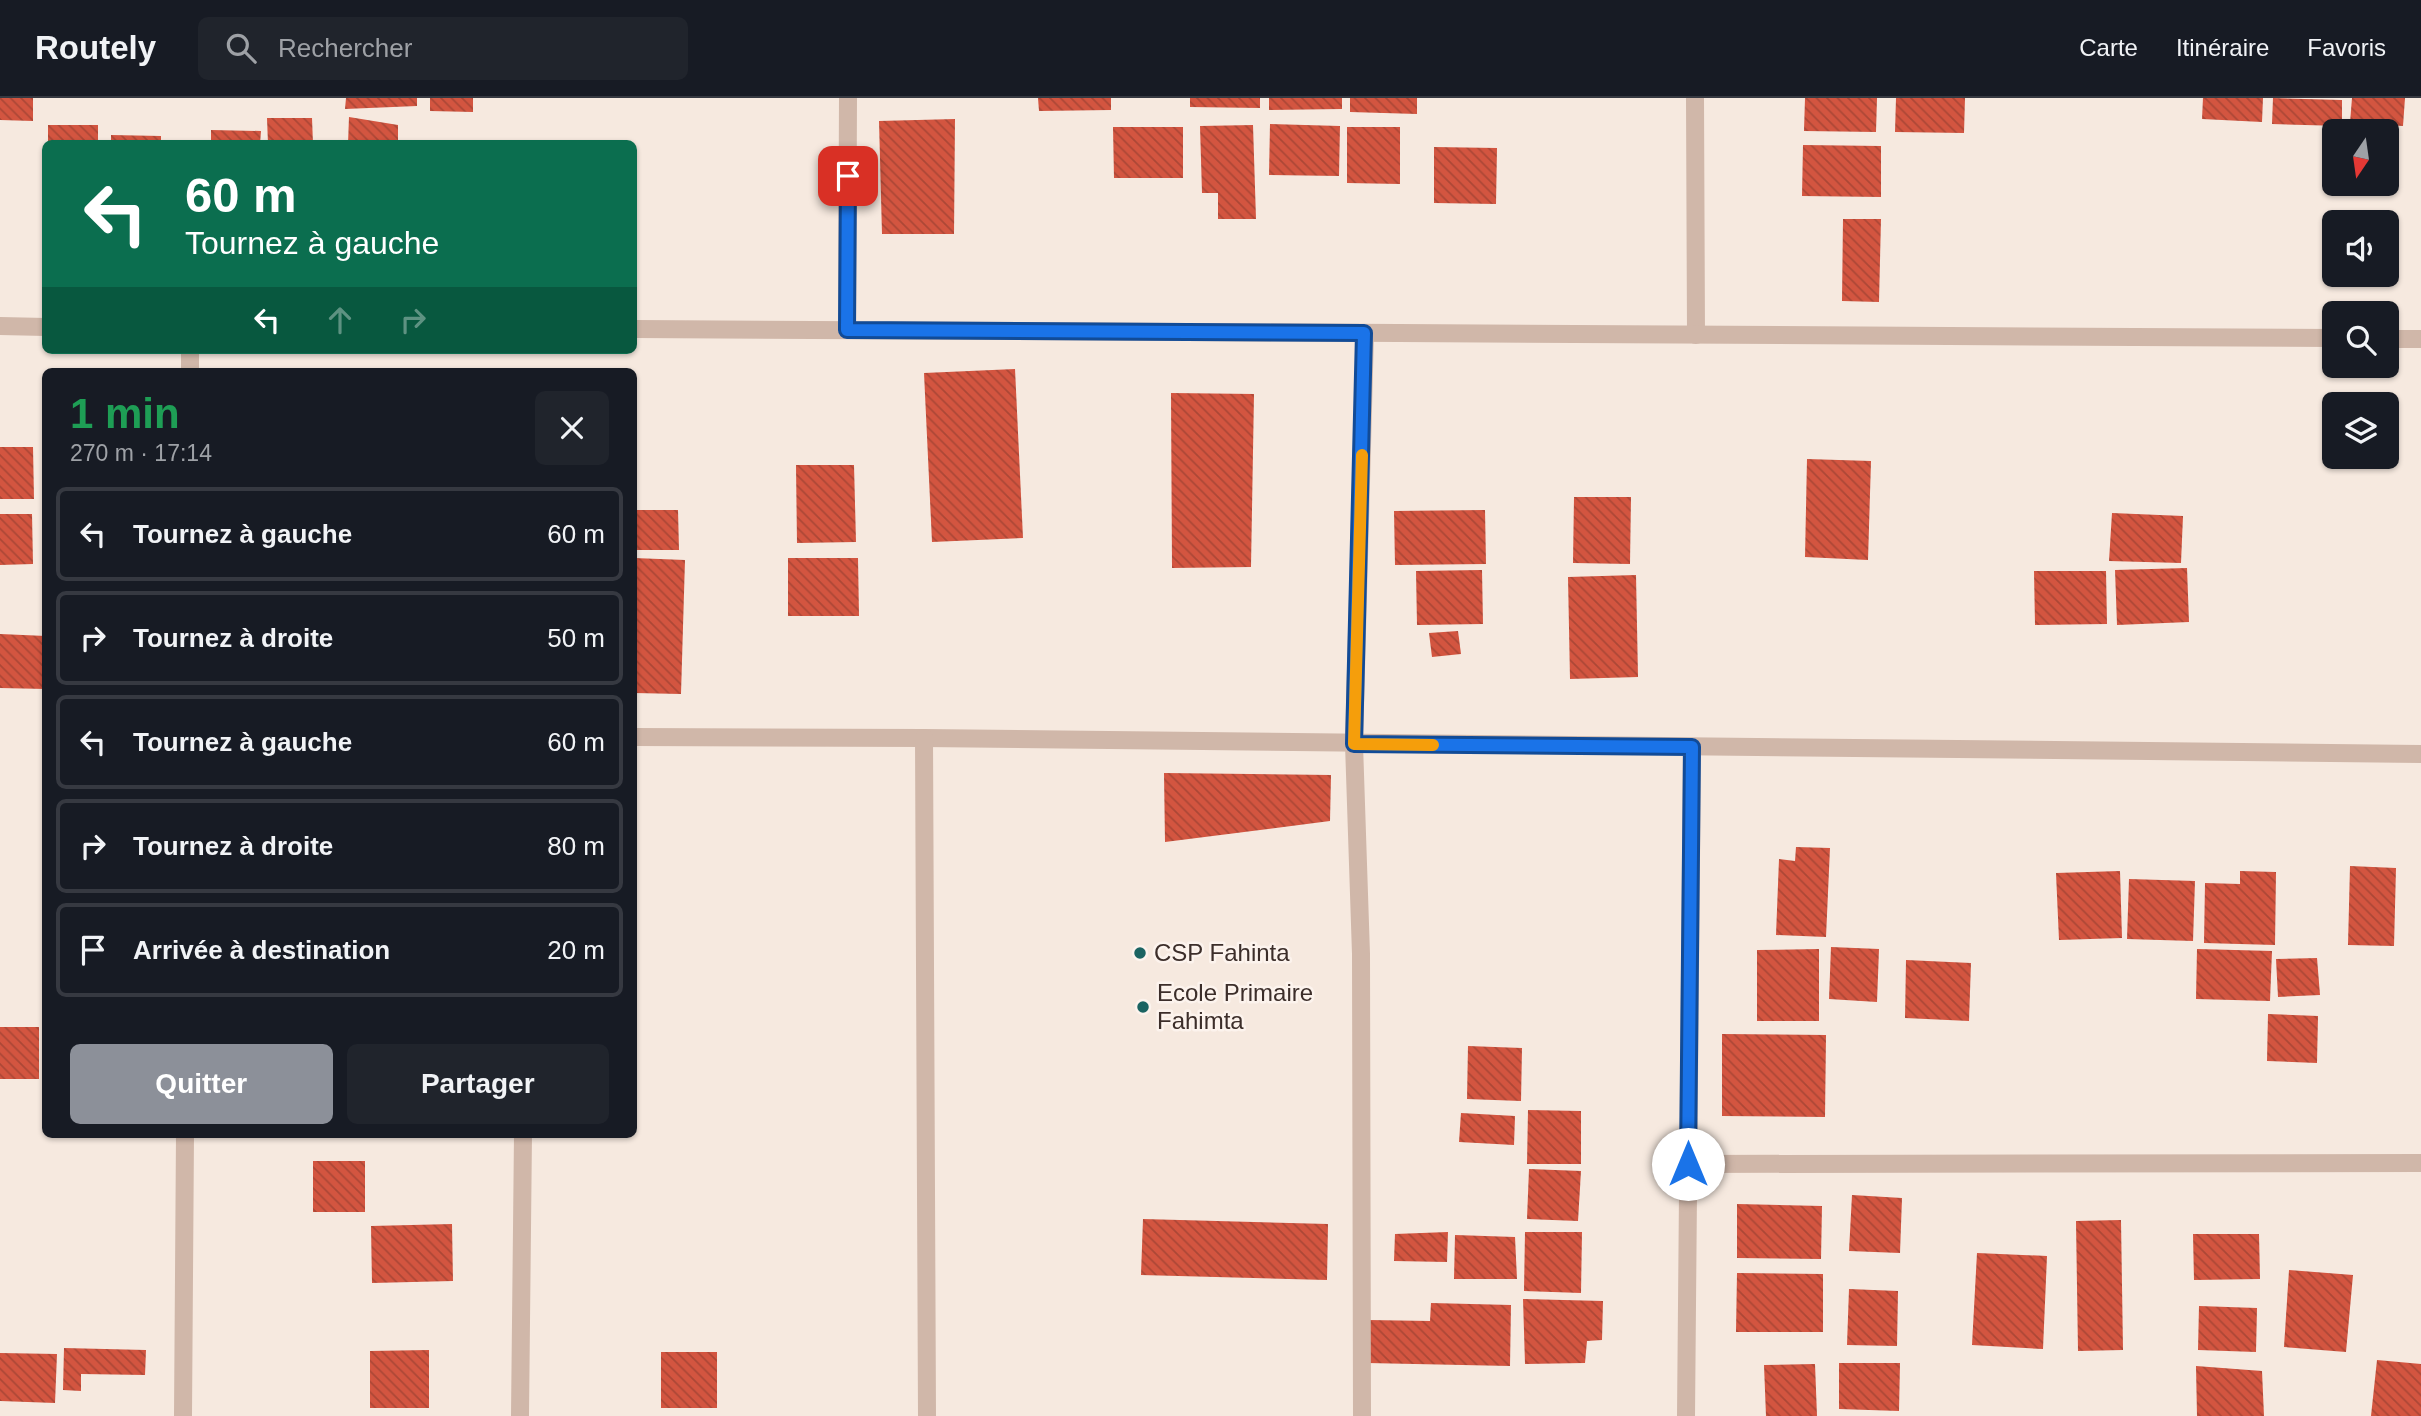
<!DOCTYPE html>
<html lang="fr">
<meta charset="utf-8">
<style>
:root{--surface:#171b24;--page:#20242c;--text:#f1f3f6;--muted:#9ea1a6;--line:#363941;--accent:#8c9099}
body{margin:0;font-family:Helvetica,sans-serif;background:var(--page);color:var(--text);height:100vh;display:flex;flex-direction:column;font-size:26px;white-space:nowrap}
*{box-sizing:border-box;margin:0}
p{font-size:23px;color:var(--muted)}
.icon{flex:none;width:38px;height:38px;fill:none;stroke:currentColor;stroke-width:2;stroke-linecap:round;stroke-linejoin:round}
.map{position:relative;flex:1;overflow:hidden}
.details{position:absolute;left:42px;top:270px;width:595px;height:770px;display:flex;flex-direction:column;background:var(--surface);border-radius:10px;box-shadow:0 2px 5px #0004}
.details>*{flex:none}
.top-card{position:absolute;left:42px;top:42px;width:595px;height:214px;border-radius:10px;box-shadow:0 2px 5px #0004;background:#0b6e4f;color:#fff;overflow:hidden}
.needle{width:46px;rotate:193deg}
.buttons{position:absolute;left:2322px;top:21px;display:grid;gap:14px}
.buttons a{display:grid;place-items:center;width:77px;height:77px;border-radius:10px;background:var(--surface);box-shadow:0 2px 5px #0004;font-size:35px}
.pin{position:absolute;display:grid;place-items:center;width:60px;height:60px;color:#fff;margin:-30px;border-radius:14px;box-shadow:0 4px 10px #0006}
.me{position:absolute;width:77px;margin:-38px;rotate:0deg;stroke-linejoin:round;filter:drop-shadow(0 0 5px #0008)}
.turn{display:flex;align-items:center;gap:24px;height:147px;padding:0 28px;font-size:32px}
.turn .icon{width:91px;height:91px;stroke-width:2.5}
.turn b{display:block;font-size:49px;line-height:60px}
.lanes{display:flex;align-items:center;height:66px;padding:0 28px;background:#0003;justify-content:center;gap:35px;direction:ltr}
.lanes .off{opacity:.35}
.round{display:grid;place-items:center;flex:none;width:74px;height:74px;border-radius:10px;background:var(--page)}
.headline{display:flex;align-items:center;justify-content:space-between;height:119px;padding:0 28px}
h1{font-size:42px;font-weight:800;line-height:52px;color:#1e9e55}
.primary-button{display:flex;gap:14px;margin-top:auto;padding:14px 28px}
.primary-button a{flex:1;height:80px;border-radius:10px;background:var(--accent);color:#fff;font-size:28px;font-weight:800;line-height:80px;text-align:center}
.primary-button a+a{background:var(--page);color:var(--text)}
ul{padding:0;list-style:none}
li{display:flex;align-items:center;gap:21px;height:94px;margin:0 14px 10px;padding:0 14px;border:4px solid var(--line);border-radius:10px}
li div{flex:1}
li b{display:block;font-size:26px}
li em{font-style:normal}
header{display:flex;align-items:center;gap:42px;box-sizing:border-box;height:98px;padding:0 35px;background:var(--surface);border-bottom:2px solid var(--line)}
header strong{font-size:33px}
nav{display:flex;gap:38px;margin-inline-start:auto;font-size:24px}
.search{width:490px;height:63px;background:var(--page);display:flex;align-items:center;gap:18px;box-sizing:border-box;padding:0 24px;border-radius:10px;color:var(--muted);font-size:26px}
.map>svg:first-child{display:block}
.building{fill:url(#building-back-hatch)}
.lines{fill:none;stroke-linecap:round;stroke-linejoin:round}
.street{stroke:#d0b7a9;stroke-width:18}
.route-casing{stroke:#114b97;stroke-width:18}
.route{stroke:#1a73e8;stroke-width:12}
.slow{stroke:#f59e0b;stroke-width:12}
.poi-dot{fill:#1a6361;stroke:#fcf3ed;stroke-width:2.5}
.labels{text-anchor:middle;stroke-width:5;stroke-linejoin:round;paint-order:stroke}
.poi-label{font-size:24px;fill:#3c2e2a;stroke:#fcf3ed;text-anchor:start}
</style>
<header>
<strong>Routely</strong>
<div class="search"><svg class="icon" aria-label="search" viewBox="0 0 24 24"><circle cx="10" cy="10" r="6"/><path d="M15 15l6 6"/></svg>Rechercher</div>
<nav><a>Carte</a><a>Itinéraire</a><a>Favoris</a></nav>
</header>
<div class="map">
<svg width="2421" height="1318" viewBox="0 0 2421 1318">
<defs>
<pattern id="building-back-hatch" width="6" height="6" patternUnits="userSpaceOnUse" patternTransform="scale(1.75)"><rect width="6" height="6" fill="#d35540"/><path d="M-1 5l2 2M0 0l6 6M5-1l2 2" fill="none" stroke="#ac4736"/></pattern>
</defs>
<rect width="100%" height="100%" fill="#f6e9df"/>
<g class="building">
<polygon points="0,0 33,0 33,23 0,22"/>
<polygon points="346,0 417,0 417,8 345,11"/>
<polygon points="430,0 473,0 473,14 430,13"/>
<polygon points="1038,0 1111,0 1111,12 1039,13"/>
<polygon points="1190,0 1260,0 1260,10 1190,9"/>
<polygon points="1269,0 1342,0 1342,11 1269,12"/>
<polygon points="1350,0 1417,0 1417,16 1350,14"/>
<polygon points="1805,0 1877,0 1876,34 1804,33"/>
<polygon points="1896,0 1965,0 1964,35 1895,34"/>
<polygon points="2203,0 2263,0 2262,24 2202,21"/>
<polygon points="2273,0 2342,2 2342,28 2272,26"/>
<polygon points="2352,0 2405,0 2403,28 2350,25"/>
<polygon points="349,19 398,27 398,46 348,46"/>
<polygon points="267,20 312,20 313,46 268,46"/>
<polygon points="955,21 954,136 882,136 879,23"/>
<polygon points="1270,26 1340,28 1339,78 1269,77"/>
<rect x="48" y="27" width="50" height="19"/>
<polygon points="1253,27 1256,121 1218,121 1218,95 1202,95 1200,28"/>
<polygon points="1113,29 1183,29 1183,80 1114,80"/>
<polygon points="1347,29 1400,29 1400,86 1347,85"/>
<polygon points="211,32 261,33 260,46 211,46"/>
<polygon points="111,37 161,38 161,46 111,46"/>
<polygon points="1803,47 1881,48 1881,99 1802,98"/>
<polygon points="1434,49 1497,50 1496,106 1434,105"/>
<polygon points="1843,121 1881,121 1879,204 1842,203"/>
<polygon points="1015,271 1023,440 932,444 924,275"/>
<polygon points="1171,295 1254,296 1251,469 1172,470"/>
<polygon points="0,349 33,349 34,401 0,401"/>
<polygon points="1807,361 1871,363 1868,462 1805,459"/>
<polygon points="796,367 854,367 856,444 797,445"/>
<polygon points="1574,399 1631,399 1630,466 1573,465"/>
<polygon points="634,412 678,412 679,452 634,452"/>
<polygon points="1485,412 1486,466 1395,467 1394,413"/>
<polygon points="2112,415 2183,418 2181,465 2109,463"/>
<polygon points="0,416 32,416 33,466 0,467"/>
<polygon points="634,460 685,462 681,596 634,595"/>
<polygon points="788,460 858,460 859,518 788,518"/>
<polygon points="2187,470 2189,524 2117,527 2115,472"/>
<polygon points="1482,472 1483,526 1417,527 1416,473"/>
<polygon points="2034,473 2106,473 2107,526 2035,527"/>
<polygon points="1636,477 1638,579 1570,581 1568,479"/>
<polygon points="1458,533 1461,556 1432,559 1429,535"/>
<polygon points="0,536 46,538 46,591 0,590"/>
<polygon points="1164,675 1331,677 1330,723 1165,744"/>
<polygon points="1796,749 1830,750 1826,839 1776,837 1779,761 1795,763"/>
<polygon points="2350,768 2396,770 2394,848 2348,847"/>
<polygon points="2120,773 2122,840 2059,842 2056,775"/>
<polygon points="2240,773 2276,774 2275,847 2204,845 2205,785 2240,786"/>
<polygon points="2129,781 2195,783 2193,843 2127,841"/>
<polygon points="1831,849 1879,851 1877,904 1829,901"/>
<polygon points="1819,851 1819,923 1757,923 1757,852"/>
<polygon points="2197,851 2272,853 2270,903 2196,901"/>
<polygon points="2317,860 2320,897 2278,899 2276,861"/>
<polygon points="1906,862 1971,865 1969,923 1905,920"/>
<polygon points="2268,916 2318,918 2317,965 2267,963"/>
<rect x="0" y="929" width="39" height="52"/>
<polygon points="1722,936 1826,937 1825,1019 1722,1018"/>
<polygon points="1468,948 1522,950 1521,1003 1467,1001"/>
<polygon points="1528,1012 1581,1013 1581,1066 1527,1066"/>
<polygon points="1461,1015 1515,1018 1514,1047 1459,1044"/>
<rect x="313" y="1063" width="52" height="51"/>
<polygon points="1529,1071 1581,1073 1578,1123 1527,1121"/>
<polygon points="1852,1097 1902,1100 1900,1155 1849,1153"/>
<polygon points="1737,1106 1822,1108 1821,1161 1737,1160"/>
<polygon points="1143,1121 1328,1126 1327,1182 1141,1177"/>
<polygon points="2121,1122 2123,1252 2078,1253 2076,1123"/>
<polygon points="452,1126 453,1183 372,1185 371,1128"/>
<polygon points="1448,1134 1447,1164 1394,1163 1395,1136"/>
<polygon points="1525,1134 1582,1134 1581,1195 1524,1193"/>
<polygon points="2193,1136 2259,1136 2260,1181 2194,1182"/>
<polygon points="1455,1137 1515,1139 1517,1181 1454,1181"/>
<polygon points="1977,1155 2047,1158 2043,1251 1972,1247"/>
<polygon points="2289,1172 2353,1177 2346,1254 2284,1249"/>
<polygon points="1737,1175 1823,1176 1823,1234 1736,1234"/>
<polygon points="1849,1191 1898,1193 1897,1248 1847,1247"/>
<polygon points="1523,1201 1603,1203 1602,1242 1587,1243 1585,1265 1525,1266"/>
<polygon points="1431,1205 1511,1207 1510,1268 1367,1265 1368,1222 1430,1223"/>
<polygon points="2199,1208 2257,1210 2256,1254 2198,1252"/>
<polygon points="64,1250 146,1252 145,1277 81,1276 81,1293 63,1292"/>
<polygon points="429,1252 429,1310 370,1310 370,1253"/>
<rect x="661" y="1254" width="56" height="56"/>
<polygon points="0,1255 57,1256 55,1305 0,1303"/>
<polygon points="2377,1262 2421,1266 2421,1318 2371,1318"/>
<polygon points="1839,1265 1900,1265 1899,1313 1839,1311"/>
<polygon points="1815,1266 1817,1318 1766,1318 1764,1267"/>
<polygon points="2196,1268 2262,1273 2264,1318 2197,1318"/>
</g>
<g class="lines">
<g class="street">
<polyline points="1695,0 1696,237"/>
<polyline points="0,228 46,229"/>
<polyline points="634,231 2334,240"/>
<polyline points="847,232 848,0"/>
<polyline points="2387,241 2421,241"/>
<polyline points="190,273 190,252"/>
<polyline points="634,639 924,640 2421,656"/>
<polyline points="924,640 927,1318"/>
<polyline points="1688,1066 2421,1065"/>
<polyline points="183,1318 185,1036"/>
<polyline points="520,1318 523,1036"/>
<polyline points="1362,1318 1361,856 1354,646 1365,235"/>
<polyline points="1686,1318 1692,649"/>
</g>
</g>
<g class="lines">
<g class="route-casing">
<polyline id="route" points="848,78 847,232 1364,235 1354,646 1692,649 1688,1066"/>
</g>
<use href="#route" class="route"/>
<polyline class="slow" points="1362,357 1354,646 1433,647"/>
</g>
<g class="poi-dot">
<circle cx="1140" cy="855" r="7"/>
<circle cx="1143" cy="909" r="7"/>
</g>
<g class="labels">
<g class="poi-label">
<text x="1154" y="863">CSP Fahinta</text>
<text x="1157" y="903">Ecole Primaire<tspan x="1157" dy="28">Fahimta</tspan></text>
</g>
</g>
</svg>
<div class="buttons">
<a><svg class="needle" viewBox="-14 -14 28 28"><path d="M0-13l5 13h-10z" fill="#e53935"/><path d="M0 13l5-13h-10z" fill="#9ea1a6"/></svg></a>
<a><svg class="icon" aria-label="sound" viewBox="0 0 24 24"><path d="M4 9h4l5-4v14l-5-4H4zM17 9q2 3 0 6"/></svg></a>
<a><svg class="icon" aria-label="search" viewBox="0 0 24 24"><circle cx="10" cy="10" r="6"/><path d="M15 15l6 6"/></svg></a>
<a><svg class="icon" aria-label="layers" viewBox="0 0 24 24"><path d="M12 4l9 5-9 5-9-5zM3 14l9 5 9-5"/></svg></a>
</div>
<div class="pin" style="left:848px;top:78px;background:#d93025"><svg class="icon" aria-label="arrive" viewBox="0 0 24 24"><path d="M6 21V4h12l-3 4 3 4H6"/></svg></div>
<svg class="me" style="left:1688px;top:1066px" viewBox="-20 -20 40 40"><circle r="19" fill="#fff"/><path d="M0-13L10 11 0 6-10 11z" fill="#1a73e8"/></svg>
<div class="top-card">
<div class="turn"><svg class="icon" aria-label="left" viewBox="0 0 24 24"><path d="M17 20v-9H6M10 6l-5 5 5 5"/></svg><div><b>60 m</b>Tournez à gauche</div></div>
<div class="lanes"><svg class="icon" aria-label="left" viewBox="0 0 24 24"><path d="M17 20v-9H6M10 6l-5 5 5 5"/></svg><svg class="icon off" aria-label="ahead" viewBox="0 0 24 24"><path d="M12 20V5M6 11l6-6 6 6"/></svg><svg class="icon off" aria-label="right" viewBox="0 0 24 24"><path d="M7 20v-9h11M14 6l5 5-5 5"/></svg></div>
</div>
<section class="details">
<div class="headline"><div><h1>1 min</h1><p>270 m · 17:14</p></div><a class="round"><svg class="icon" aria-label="close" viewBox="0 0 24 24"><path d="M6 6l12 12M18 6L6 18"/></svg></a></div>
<ul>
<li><svg class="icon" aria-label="left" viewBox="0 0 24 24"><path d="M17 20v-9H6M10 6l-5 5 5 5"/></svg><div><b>Tournez à gauche</b></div><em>60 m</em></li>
<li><svg class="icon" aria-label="right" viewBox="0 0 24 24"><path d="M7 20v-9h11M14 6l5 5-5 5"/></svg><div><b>Tournez à droite</b></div><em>50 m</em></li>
<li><svg class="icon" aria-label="left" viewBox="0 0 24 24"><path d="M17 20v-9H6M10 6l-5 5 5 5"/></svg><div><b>Tournez à gauche</b></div><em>60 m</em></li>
<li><svg class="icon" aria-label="right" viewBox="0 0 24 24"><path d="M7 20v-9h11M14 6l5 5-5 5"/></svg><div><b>Tournez à droite</b></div><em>80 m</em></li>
<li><svg class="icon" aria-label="arrive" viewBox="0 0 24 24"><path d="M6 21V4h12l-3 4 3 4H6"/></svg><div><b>Arrivée à destination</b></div><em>20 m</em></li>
</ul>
<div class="primary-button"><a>Quitter</a><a>Partager</a></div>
</section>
</div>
